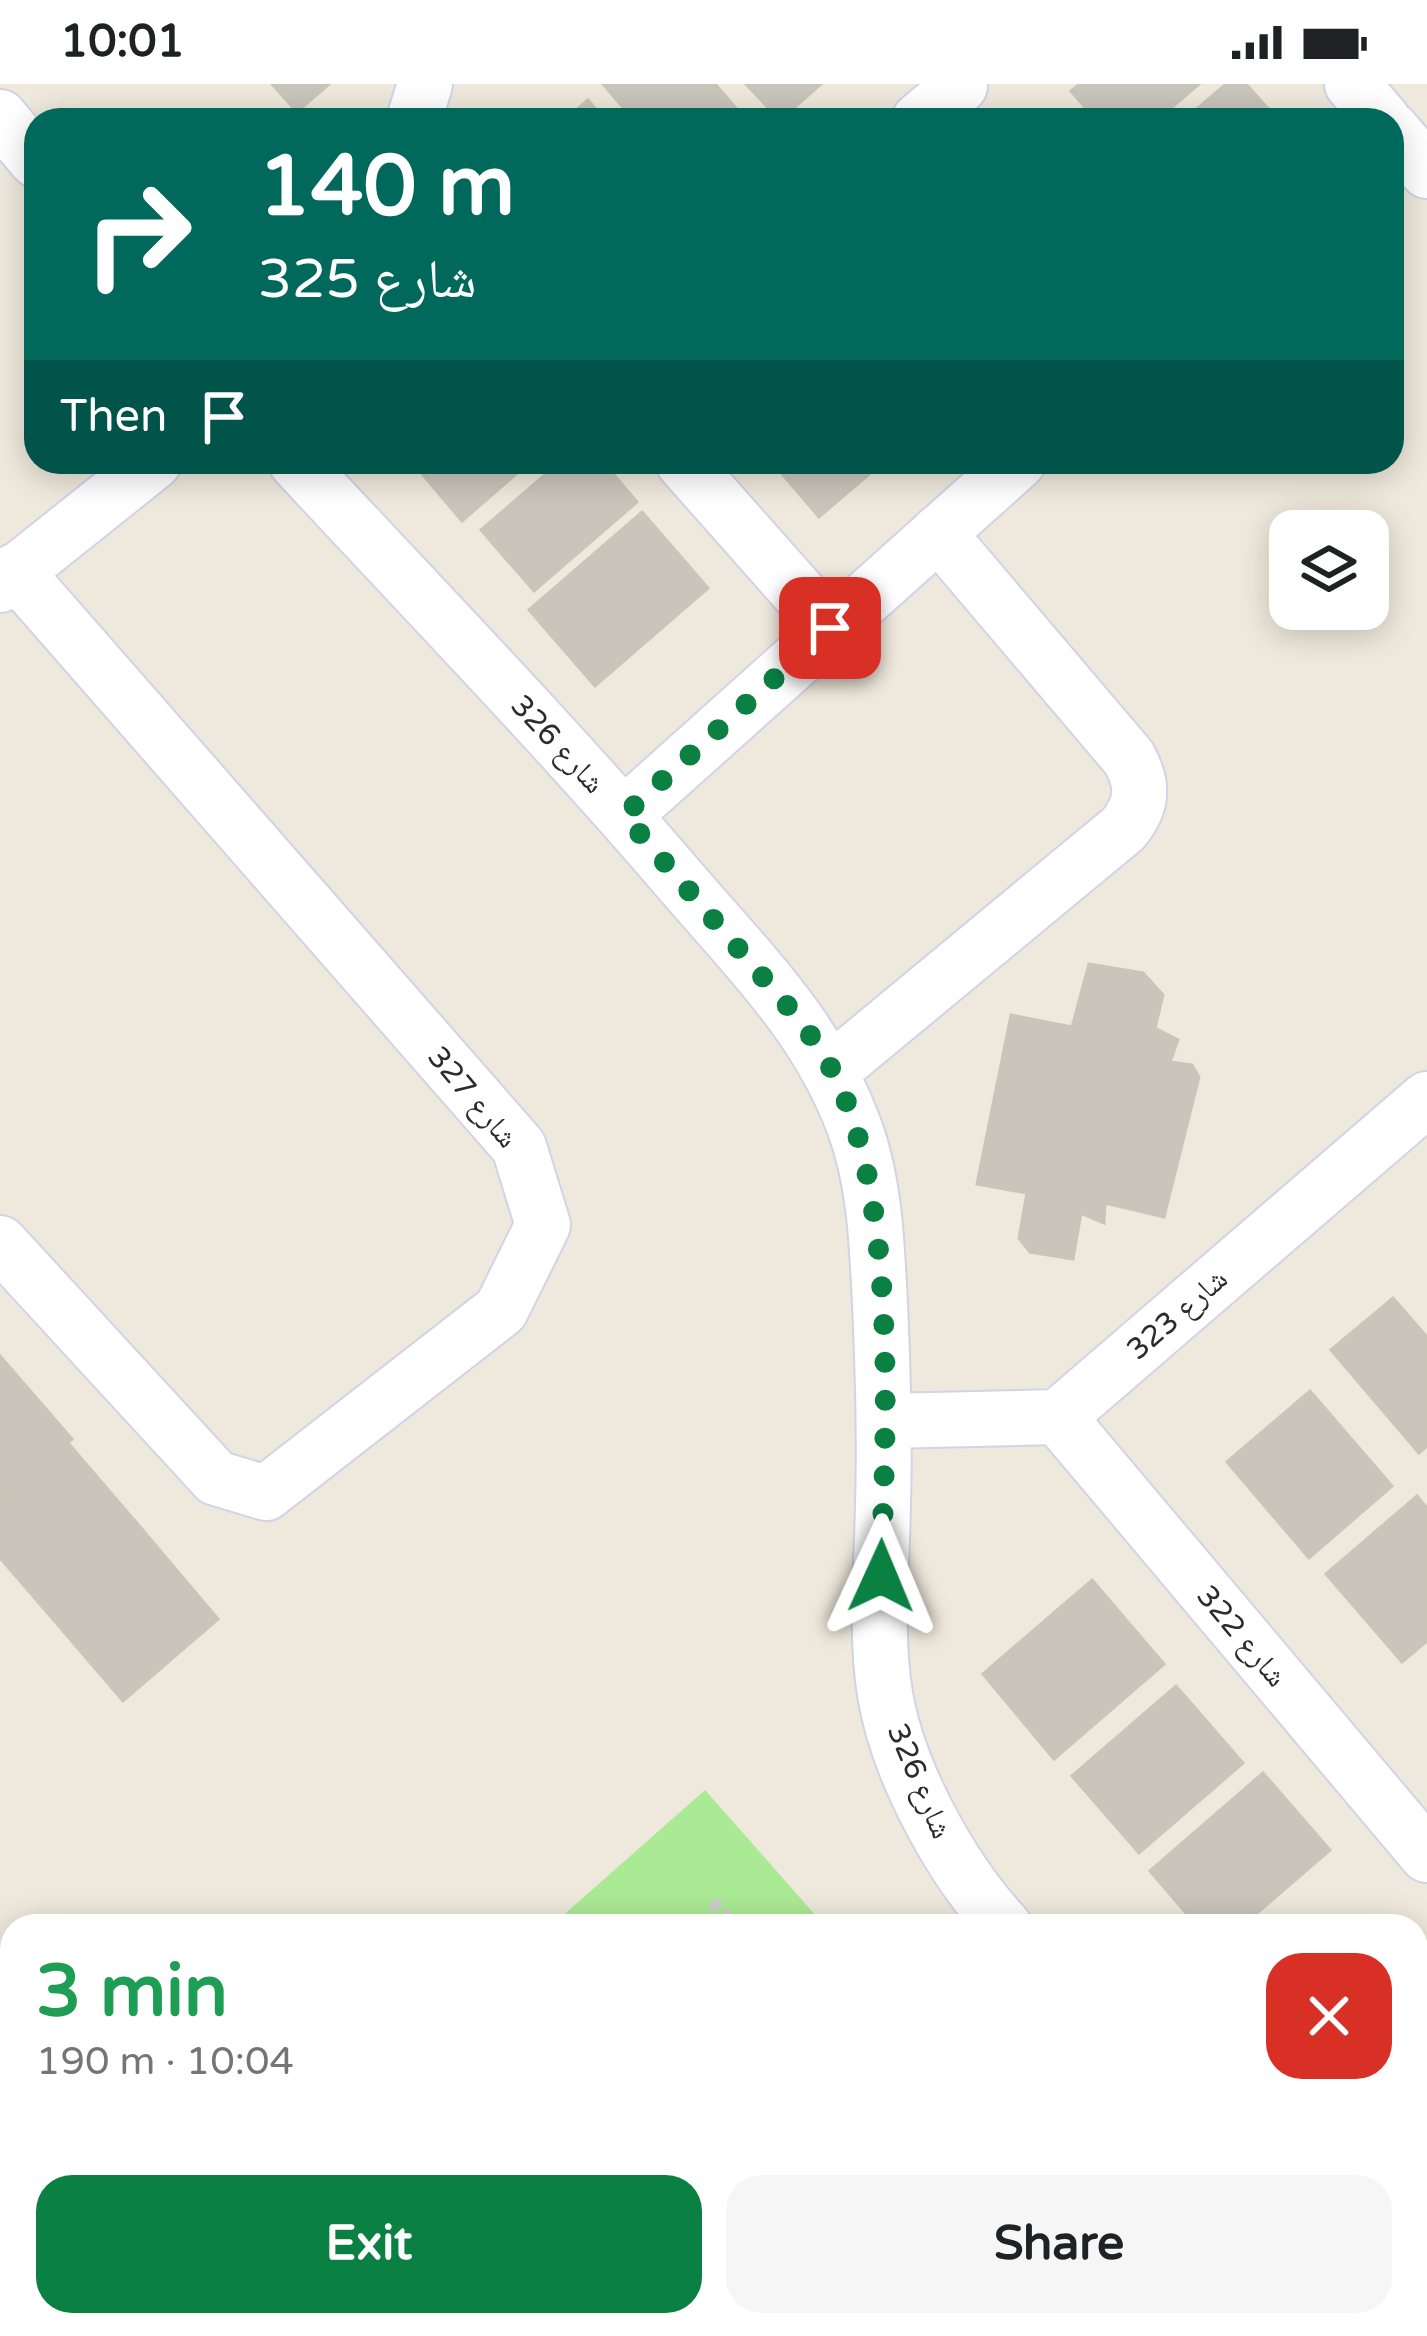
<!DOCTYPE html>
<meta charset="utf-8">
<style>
:root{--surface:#fff;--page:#f6f6f6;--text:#202124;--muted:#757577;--accent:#0b8043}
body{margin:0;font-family:"Varela Round","Noto Naskh Arabic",sans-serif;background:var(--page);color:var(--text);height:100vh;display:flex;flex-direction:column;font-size:45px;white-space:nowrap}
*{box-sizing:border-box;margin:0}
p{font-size:39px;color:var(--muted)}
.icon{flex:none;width:66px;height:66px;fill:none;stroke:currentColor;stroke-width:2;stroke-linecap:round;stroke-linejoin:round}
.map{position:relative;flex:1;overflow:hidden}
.details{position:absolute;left:0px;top:1830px;width:1428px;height:423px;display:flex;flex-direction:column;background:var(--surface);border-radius:36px 36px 0 0;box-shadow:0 6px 30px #0003}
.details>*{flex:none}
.banner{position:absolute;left:24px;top:24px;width:1380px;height:366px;border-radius:36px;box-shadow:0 6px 30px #0003;background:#00695c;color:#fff;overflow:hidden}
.fabs{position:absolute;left:1269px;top:426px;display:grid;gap:24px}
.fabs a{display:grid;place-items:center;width:120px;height:120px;border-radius:24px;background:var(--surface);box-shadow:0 6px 30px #0003;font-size:60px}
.pin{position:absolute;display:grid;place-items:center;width:102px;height:102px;color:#fff;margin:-51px;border-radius:24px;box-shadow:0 6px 18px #0006}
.me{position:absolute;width:132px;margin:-66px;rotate:1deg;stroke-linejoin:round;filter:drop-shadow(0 0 9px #0008)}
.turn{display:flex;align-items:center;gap:42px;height:252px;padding:0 36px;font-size:54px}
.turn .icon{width:156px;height:156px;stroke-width:2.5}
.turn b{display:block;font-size:84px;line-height:102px}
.then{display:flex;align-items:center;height:114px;padding:0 36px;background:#0003;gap:24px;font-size:45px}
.round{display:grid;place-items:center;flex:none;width:126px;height:126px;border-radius:36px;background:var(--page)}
.headline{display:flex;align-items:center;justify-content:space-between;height:204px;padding:0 36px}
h1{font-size:72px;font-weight:800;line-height:90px;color:#1e9e55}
.primary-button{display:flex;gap:24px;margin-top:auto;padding:24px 36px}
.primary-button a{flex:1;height:138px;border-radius:36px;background:var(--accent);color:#fff;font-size:48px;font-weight:800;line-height:138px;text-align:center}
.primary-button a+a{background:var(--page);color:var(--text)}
.status{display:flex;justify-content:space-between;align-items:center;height:84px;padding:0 60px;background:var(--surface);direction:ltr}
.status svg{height:33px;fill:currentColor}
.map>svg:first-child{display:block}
.green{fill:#abea94}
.building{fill:#cac5bc;stroke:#cac5b6;stroke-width:3}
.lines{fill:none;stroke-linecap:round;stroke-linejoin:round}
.minor-casing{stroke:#d1d4e6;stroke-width:58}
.path{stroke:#ccc;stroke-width:8;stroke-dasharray:9 6;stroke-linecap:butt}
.minor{stroke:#fff;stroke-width:54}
.route{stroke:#0b8043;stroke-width:21;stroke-dasharray:0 37.8}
.labels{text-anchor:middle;stroke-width:9;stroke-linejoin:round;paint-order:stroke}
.street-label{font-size:30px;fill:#2c2c2c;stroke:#fff}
</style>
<div class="status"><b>10:01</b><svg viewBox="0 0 49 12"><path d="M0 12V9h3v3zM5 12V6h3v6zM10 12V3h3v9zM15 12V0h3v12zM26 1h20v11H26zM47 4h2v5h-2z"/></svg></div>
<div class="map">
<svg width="1427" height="2252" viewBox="0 0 1427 2252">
<rect width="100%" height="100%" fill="#efe8dc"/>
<g class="green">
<polygon points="705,1706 825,1842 551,1842"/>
<polygon points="101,2241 728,2241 715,2252 89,2252"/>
</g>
<g class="building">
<polygon points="272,0 329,0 297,28"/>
<polygon points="603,0 715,0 746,36 634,36"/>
<polygon points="746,0 821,0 780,36"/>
<polygon points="1080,0 1199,0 1157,36 1096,36 1071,7"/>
<polygon points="1226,0 1246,0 1278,36 1184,36"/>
<polygon points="588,16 605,36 565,36"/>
<polygon points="412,378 530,378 462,437"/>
<polygon points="560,378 603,378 637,418 534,507 481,446"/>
<polygon points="772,378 883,378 819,433"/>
<polygon points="642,428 708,504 595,602 529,526"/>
<polygon points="1089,880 1143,889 1163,911 1155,944 1178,956 1170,978 1192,981 1199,993 1164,1133 1105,1119 1104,1139 1081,1129 1073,1175 1030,1168 1019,1154 1027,1109 977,1100 1011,931 1072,943"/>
<polygon points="1393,1214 1427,1253 1427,1362 1419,1369 1331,1266"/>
<polygon points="0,1272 72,1355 0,1417"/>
<polygon points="1310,1307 1392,1402 1309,1474 1227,1378"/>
<polygon points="68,1359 135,1437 39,1519 0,1474 0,1417"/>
<polygon points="1417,1412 1427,1424 1427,1557 1402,1578 1326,1490"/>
<polygon points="135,1437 218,1535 123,1617 39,1519"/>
<polygon points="1092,1496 1164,1580 1054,1675 983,1590"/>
<polygon points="1176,1602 1243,1679 1139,1769 1072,1692"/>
<polygon points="1263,1689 1330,1766 1242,1842 1197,1842 1150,1787"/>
</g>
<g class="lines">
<g class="minor-casing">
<g id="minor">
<polyline points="1352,0 1383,36"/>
<polyline points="0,33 36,76"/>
<polyline points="414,36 425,0"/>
<polyline points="919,36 960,2"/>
<polyline points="1392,46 1427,87"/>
<path d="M296,378C426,518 559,655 682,799C749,877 818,944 854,1042C875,1098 877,1161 880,1220C883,1287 885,1353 883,1420C882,1482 875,1548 885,1610C898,1688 951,1785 1004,1842"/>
<polyline points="683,378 830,544"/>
<polyline points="0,501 154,378"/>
<polyline points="624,731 1018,378"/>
<path d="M832,986L1123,745C1143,721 1144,701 1129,674L938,449"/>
<polyline points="0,1159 216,1394 266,1409 501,1226 543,1141 519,1063 15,487"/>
<polyline points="1058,1333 1427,1771"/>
<polyline points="886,1337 1058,1333 1427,1015"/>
<polyline points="1416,2182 1427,2180"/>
<polyline points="1314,2252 1324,2241"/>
</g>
</g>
<g class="path">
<polyline points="714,1816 738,1842"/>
<polyline points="713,1842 714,1816"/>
<polyline points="409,2241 415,2252"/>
<polyline points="657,2241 659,2252"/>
<polyline points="186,2252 189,2241"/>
<polyline points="248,2252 251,2241"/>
<polyline points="599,2252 599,2241"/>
</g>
<use href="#minor" class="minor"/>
</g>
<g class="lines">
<path class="route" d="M830,544L624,731C666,780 707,828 749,877C778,911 811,946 832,986C900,1116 885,1347 881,1492"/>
</g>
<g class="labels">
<g class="street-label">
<text transform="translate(558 660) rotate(47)" y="10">شارع 326</text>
<text transform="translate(473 1013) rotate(50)" y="10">شارع 327</text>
<text transform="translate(1177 1230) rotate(-41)" y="10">شارع 323</text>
<text transform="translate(1242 1552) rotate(50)" y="10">شارع 322</text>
<text transform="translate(920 1697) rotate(67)" y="10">شارع 326</text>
</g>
</g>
</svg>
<div class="fabs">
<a><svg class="icon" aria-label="layers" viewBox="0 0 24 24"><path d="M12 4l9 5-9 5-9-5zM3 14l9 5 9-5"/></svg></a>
</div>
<div class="pin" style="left:830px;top:544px;background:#d93025"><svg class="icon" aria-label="arrive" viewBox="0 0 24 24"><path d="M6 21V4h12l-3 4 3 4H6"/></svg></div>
<svg class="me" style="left:881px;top:1492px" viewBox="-20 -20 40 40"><path d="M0-17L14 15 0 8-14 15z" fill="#0b8043" stroke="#fff" stroke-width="4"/></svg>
<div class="banner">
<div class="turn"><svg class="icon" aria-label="right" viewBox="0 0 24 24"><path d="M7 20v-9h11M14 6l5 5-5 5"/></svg><div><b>140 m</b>شارع 325</div></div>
<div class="then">Then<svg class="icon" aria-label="arrive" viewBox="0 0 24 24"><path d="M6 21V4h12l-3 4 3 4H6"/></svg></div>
</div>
<section class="details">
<div class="headline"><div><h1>3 min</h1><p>190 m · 10:04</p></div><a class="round" style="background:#d93025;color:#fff"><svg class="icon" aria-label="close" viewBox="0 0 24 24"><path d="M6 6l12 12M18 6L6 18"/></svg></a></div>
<div class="primary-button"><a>Exit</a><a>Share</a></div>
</section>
</div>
